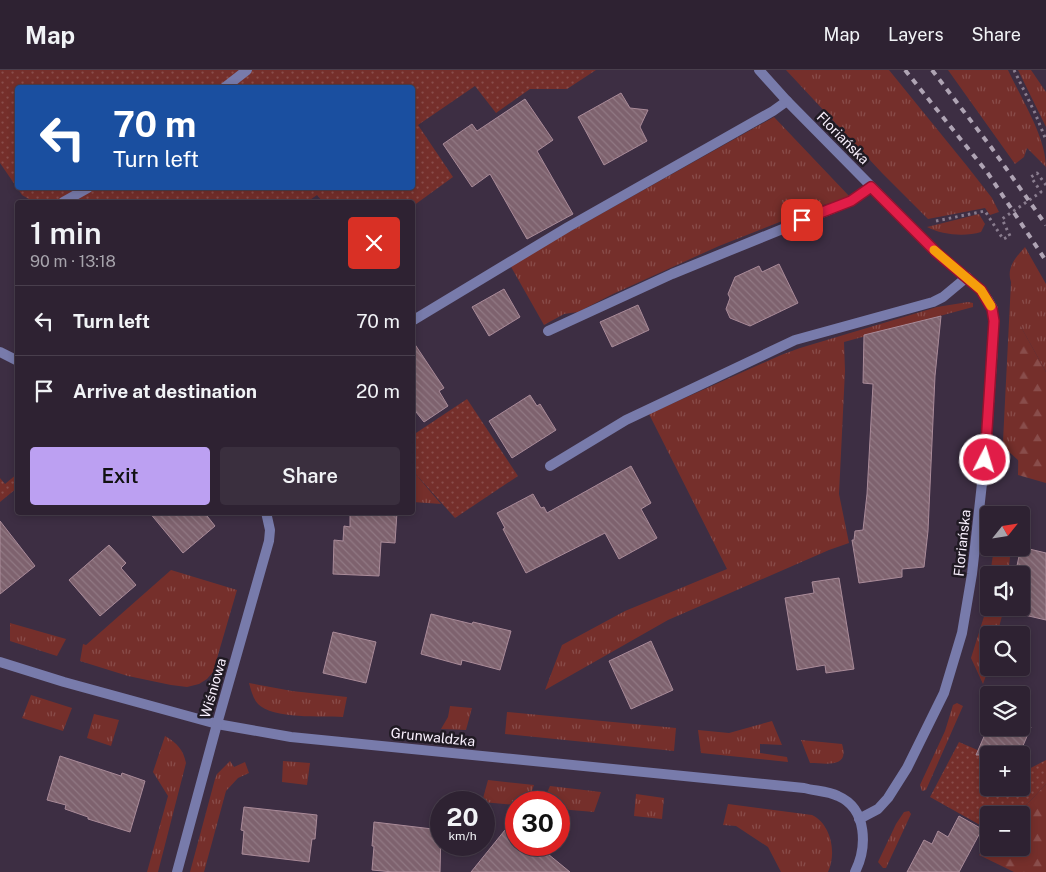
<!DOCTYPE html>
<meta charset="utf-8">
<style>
:root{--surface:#2e2232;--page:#3a2f3e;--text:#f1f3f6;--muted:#a7a4ac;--line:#493f4d;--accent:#bca0f2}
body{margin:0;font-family:"Public Sans",sans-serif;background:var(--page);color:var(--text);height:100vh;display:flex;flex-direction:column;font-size:19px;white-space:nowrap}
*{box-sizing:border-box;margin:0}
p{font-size:16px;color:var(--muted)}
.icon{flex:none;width:28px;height:28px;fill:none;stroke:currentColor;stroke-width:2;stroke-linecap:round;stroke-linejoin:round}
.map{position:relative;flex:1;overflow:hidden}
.side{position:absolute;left:15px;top:130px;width:400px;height:315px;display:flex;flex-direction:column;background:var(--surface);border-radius:5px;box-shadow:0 2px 8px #0003,0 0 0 1px var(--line)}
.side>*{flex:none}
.guide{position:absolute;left:15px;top:15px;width:400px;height:105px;border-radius:5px;box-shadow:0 2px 8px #0003,0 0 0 1px var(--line);background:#1a4fa0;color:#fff;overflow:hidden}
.needle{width:32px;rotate:60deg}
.buttons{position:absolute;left:980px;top:436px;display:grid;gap:10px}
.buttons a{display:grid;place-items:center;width:50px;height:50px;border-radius:5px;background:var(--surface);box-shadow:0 2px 8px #0003,0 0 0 1px var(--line);font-size:25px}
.speed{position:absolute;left:430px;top:721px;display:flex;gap:10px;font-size:25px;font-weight:700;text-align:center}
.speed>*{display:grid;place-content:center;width:65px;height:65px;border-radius:50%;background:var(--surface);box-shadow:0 2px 8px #0003,0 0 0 1px var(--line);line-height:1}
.speed small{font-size:12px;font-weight:400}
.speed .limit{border:8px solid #d22;background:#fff;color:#111}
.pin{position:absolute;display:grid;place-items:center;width:42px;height:42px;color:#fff;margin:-21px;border-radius:10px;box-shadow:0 2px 8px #0006}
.me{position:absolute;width:55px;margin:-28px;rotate:5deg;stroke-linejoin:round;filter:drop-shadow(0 0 4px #0008)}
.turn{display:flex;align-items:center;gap:18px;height:105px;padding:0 15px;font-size:22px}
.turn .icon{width:65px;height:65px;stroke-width:2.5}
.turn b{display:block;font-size:35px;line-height:42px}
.round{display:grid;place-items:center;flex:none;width:52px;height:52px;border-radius:5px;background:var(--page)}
.summary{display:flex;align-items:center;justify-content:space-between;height:85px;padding:0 15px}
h1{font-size:30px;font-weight:600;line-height:38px}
.primary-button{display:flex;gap:10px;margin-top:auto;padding:10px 15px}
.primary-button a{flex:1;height:58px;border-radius:5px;background:var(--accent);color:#111;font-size:20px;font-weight:600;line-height:58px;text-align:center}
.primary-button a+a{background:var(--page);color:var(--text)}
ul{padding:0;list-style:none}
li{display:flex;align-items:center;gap:15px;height:70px;padding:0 15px;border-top:1px solid var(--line)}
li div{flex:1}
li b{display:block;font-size:19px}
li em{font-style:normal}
header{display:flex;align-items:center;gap:30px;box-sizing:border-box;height:70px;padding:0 25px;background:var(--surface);border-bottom:1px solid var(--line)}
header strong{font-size:24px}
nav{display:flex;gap:28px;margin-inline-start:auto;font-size:18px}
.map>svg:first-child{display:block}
.grass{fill:url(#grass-tufts)}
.forest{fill:url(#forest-firs)}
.garden{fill:url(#garden-dots);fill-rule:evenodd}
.building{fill:url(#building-back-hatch);stroke:#aa8b99}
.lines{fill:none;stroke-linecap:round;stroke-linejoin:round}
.path{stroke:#897c8e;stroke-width:3;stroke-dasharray:2.5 4;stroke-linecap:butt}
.service{stroke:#787bab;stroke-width:10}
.minor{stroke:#787bab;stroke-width:10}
.rail{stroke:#afa4b4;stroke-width:4;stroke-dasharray:6 6;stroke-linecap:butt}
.route-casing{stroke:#92132f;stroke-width:12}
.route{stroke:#e11d48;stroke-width:9}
.slow{stroke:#f59e0b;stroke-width:9}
.labels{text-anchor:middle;stroke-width:5;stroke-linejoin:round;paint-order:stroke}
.street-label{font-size:14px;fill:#f9f0fd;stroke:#201a23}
</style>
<header>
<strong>Map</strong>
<nav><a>Map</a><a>Layers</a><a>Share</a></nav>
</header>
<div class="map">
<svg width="1046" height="802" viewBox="0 0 1046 802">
<defs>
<pattern id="grass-tufts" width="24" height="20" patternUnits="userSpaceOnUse" patternTransform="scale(1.25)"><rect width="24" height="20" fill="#752f2b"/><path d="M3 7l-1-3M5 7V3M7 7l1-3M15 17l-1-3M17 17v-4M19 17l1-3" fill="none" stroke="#894d4b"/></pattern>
<pattern id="forest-firs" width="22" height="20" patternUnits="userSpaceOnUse" patternTransform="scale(1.25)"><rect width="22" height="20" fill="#752f2b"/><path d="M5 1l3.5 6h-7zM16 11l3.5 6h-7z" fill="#894d4b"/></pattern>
<pattern id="garden-dots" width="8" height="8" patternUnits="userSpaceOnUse" patternTransform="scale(1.25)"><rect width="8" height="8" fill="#752f2b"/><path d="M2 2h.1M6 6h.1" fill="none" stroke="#894d4b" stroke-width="1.8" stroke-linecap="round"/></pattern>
<pattern id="building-back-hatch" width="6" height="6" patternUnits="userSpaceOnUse" patternTransform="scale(1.25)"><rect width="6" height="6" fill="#7e626e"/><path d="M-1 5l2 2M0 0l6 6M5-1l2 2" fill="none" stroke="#917984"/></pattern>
</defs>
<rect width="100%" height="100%" fill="#3d2e43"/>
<g class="grass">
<polygon points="786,0 889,0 967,96 992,128 999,142 990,145 985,138 928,149 882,103"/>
<path d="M948,0H1008C1021,28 1046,67 1046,97L1027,78L1024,87L1015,94Z"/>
<polygon points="1018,0 1031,0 1046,22 1046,57"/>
<polygon points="774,47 850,127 820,136 719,176 613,224 578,242 564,244 544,255 510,195"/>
<path d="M979,144L985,154L981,162C965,167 942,165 927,157Z"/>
<path d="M1025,177L1046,214V302L1021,257L1019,391L1008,381L1003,371L1011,212C1006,198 1016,187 1025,177Z"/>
<polygon points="968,232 973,233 973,237 844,272 845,301 839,424 849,473 829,480 668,550 545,620 562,575 625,541 727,499 649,344 781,285 800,278 937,237"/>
<polygon points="413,401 441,434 413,432"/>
<polygon points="994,478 1011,478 1008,505 990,505"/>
<polygon points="171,500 237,520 213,602 207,609 199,614 187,617 171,615 128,606 80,591 83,574 86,575"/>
<polygon points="989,513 989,538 1004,538 997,565 989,565 989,597 983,614 971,588 986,540"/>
<polygon points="10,553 66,569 57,586 10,571"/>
<path d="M249,613L292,621L347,627L343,647C323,646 272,649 258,634C253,629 251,620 249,613Z"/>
<polygon points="31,625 72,638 63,661 22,648"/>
<polygon points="957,633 963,636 926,720 922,721 920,715 945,661 953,635"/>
<polygon points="450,636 472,638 466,660 441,659 448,647"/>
<polygon points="507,642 676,658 674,681 505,664"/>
<polygon points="94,644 119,650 111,676 87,668"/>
<polygon points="772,651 782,675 760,674 760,683 787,687 788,692 701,683 698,660 729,663"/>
<path d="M165,666C177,673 183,679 186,693L158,802H147L168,726L153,702Z"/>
<path d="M801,670L842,674C850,699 826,693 810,693Z"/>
<polygon points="230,691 234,697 245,692 249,703 238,708 226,721 204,802 190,802 215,709 217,704"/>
<polygon points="283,691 310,693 307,715 282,712"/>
<polygon points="488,710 534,715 528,732 516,732 516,735 482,732"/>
<polygon points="550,716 601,722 594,742 559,739 559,732 543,732"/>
<polygon points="636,724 664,728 662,749 634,746"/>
<path d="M728,734L812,745C831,754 837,783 828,802H781L768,777L736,756L723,755Z"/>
<polygon points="909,741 911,744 886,798 883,798 878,792 896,754 904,742"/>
</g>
<g class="forest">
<polygon points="1020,255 1046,302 1046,413 1018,405"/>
<polygon points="1046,714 1046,802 1014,802 979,785 989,775 989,778 1021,778 1021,745 1017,745"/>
</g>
<g class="garden">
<path d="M0,0H596L567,19H530L496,43L475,16L418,55L453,107L413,136L412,132H323L317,125L307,132H34L22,125L0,93ZM18,18H412V118H18Z"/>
<polygon points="467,329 518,406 455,448 413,401 413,365"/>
<polygon points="17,404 17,418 0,432 0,408 5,414"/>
<polygon points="959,672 989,685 989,718 1021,718 1021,699 1025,701 1046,690 1046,714 1017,745 989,745 989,760 930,727"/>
</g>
<g class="building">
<polygon points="621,23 630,38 648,40 640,57 647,71 604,95 578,47"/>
<polygon points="525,29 553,70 537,81 573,144 527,169 490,104 472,117 443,74 472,54 477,61"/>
<polygon points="779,194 798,233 750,256 730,248 726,239 730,228 728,224 735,207 759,196 762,202"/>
<polygon points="504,219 520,247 489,266 472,237"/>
<polygon points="638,235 649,260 612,277 600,252"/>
<polygon points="941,246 935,306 928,461 924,497 902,499 902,507 859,513 852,470 854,470 855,461 863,460 867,424 873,314 863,313 864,265"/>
<polygon points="412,270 444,318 439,321 448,336 424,352 412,337"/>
<polygon points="530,325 537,336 540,334 556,360 512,388 489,351"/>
<polygon points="631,396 651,433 641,439 657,468 619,489 605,463 526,503 503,459 505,458 497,443 533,424 541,438 544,437 547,443"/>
<polygon points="149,442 204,442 215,456 183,483"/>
<polygon points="350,442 397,442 395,473 381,472 379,506 333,504 334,470 343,471 344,456 350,457"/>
<polygon points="0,451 35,496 0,524"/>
<polygon points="109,475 126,493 121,498 136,515 100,546 69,510"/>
<polygon points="1021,477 1046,483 1046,550 1007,541 1008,538 1021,538 1021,505 1015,505"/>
<polygon points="839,508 854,599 826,603 825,595 797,600 785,528 814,523 812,512"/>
<polygon points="431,544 472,554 473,552 511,561 500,600 462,590 461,595 421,584"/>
<polygon points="333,562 376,572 366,613 323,603"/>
<polygon points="651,571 673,620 631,639 609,591"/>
<polygon points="1021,653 1031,657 1019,685 976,685 989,655 989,658 1021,658"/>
<polygon points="60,686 121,706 122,703 145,711 130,762 88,749 88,747 65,739 66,735 47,730"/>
<polygon points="244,737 317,745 315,769 312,769 309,792 242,784 244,761 241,760"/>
<polygon points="959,746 982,759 959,802 907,802 924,770 932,774 938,761 948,767"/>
<polygon points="374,752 441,760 440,802 393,802 372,800 374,776 372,776"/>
<polygon points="505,760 516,769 516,775 537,775 570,802 471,802"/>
</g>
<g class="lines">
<g class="path">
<polyline points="1014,0 1035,43 1046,70"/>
<polyline points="936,151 985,141 1003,169 1010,166 1002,149 1041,122 1031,107 1037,103 1046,115"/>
</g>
<g class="service">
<polyline points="224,18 247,0"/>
<polyline points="63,132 88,118"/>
<polyline points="412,251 568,157 773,41 787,31"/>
<polyline points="548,261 672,204 851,131 871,117"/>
<polyline points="550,396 626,350 795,270 933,232 943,227 967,207"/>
</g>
<g class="minor">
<polyline points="759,0 787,31 937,183 981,220 988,230 993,239 993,276 986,377 972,504 962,563 944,623 907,698 888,728 878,739 859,749"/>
<polyline points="0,282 18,291"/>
<path d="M0,592L64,612L217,654L291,667L804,718C815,721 828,721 838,726C868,739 867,778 855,802"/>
<polyline points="177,802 217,654 269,471 270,460 266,442"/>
</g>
<g class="rail">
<polyline points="905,0 987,102 1046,191"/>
<polyline points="932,0 991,77 1046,155"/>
</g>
</g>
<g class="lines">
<g class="route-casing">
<polyline id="route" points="802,150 851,131 871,117 937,183 981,220 992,239 994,251 985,390"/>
</g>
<use href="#route" class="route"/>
<polyline class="slow" points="934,180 981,220 991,236"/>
</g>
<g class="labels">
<g class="street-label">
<text transform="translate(843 68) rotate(45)" y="5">Floriańska</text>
<text transform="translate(962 473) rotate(-84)" y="5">Floriańska</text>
<text transform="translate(213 618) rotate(-74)" y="5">Wiśniowa</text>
<text transform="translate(433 667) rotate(6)" y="5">Grunwaldzka</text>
</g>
</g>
</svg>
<div class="buttons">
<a><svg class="needle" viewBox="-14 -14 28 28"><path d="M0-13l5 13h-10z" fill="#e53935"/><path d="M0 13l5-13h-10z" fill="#a7a4ac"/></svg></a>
<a><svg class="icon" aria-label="sound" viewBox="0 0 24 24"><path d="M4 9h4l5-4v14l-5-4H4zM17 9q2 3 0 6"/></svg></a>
<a><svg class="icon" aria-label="search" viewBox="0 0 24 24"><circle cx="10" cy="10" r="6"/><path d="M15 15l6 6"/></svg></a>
<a><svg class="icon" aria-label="layers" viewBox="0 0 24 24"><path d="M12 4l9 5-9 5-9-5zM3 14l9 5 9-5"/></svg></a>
<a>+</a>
<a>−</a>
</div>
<div class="speed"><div>20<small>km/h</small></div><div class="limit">30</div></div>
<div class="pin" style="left:802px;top:150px;background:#d93025"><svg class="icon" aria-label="arrive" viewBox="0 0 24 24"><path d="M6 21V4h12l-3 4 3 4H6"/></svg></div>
<svg class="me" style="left:985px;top:390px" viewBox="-20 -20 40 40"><circle r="17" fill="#e11d48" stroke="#fff" stroke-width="3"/><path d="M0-11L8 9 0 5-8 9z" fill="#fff"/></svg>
<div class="guide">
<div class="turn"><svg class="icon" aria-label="left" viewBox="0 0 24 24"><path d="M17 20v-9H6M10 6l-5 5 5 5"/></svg><div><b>70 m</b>Turn left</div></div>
</div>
<section class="side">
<div class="summary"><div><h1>1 min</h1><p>90 m · 13:18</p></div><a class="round" style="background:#d93025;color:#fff"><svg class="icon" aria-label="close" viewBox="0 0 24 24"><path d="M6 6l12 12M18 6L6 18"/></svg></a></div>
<ul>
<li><svg class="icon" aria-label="left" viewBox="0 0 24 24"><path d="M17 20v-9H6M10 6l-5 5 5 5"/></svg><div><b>Turn left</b></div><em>70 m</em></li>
<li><svg class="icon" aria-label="arrive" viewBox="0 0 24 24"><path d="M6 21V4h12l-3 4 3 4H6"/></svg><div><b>Arrive at destination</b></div><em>20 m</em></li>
</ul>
<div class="primary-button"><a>Exit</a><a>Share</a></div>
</section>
</div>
